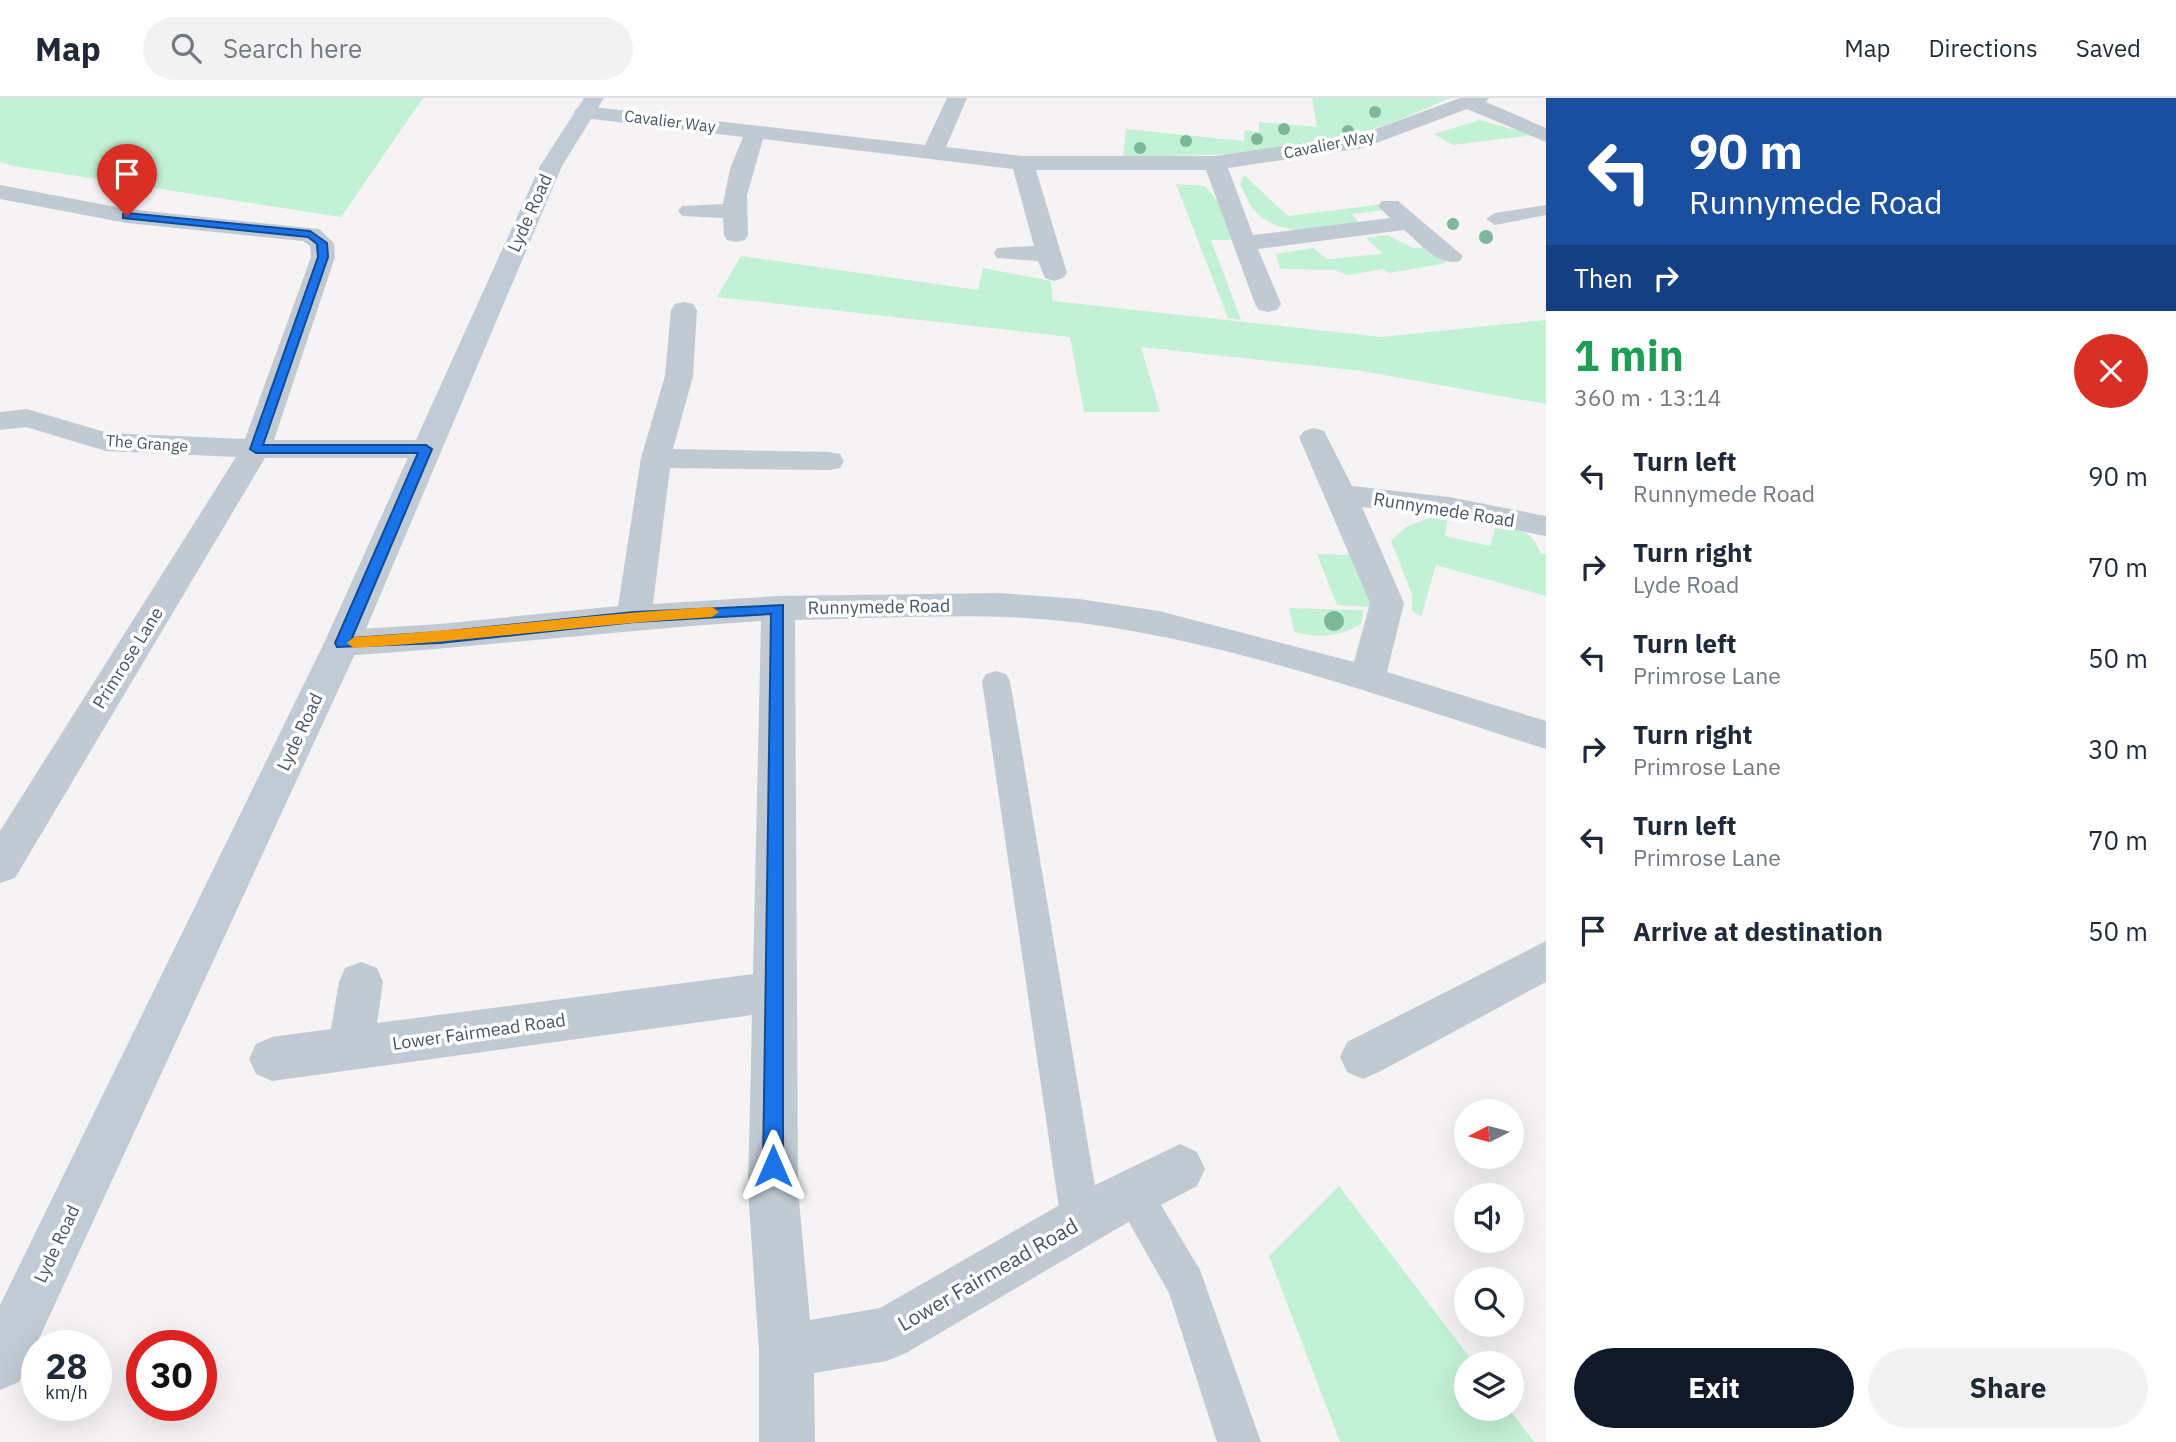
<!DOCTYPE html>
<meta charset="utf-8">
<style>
:root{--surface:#fff;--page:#f2f2f3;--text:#1f2937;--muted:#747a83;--line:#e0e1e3;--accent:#111827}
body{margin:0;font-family:"IBM Plex Sans",sans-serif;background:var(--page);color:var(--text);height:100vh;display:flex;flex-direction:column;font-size:26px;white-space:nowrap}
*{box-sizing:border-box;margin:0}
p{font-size:23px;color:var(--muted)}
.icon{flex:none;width:38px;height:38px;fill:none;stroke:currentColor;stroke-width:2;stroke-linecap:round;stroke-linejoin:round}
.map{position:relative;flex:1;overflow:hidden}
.panel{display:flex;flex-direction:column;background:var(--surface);width:630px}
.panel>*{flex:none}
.banner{background:#1a4fa0;color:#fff;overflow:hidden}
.needle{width:46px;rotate:264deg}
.controls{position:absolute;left:1454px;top:1001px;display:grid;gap:14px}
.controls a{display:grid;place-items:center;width:70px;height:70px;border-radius:50%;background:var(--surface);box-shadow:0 7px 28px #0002;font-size:35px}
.speed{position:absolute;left:21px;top:1232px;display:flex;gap:14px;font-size:35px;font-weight:700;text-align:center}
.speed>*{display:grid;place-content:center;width:91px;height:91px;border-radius:50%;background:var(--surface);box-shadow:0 7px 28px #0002;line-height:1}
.speed small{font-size:18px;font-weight:400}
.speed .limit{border:10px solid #d22;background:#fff;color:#111}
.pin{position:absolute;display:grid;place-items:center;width:60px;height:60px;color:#fff;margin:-72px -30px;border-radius:50% 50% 50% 0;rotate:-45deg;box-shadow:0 0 7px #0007}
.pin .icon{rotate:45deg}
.me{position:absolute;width:77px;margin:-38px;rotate:0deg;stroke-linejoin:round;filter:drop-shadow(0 0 5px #0008)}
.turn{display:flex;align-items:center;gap:24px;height:147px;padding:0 28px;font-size:32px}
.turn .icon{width:91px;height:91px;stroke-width:2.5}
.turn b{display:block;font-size:49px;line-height:60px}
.then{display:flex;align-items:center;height:66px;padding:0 28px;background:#0003;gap:14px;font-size:26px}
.round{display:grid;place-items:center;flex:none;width:74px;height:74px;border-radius:37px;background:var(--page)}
.headline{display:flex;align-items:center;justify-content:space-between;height:119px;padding:0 28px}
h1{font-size:42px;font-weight:700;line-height:52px;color:#1e9e55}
.cta{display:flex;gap:14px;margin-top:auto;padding:14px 28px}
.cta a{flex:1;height:80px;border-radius:42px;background:var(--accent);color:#fff;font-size:28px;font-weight:700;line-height:80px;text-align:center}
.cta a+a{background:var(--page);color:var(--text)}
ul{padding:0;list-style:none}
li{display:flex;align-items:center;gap:21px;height:91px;padding:0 28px}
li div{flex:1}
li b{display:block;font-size:26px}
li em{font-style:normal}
header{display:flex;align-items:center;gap:42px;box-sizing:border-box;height:98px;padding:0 35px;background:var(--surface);border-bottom:2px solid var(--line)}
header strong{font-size:33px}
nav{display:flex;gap:38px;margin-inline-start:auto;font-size:24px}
.search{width:490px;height:63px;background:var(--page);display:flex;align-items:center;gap:18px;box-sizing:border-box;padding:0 24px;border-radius:38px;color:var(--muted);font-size:26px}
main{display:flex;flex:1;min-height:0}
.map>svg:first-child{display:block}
.green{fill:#c3f1d5}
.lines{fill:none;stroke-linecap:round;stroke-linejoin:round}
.lane{fill:#c1cad2;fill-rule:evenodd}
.street{fill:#c1cad2;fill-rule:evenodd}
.secondary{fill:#c1cbd6;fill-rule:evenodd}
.tree{fill:#7bb799}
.route{fill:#1a73e8;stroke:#114b97;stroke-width:2}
.slow{fill:#f59e0b}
.labels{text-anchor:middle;stroke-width:7;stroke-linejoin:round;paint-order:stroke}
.far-street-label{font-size:16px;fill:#4a5661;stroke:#fff}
.street-label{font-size:18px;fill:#4a5661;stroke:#fff}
.near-street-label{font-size:21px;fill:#4a5661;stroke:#fff}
</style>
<header>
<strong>Map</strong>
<div class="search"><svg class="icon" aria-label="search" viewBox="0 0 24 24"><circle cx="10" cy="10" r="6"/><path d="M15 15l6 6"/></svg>Search here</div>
<nav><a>Map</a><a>Directions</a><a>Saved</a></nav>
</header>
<main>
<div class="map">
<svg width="1546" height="1344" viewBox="0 0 1546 1344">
<rect width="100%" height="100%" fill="#f5f3f3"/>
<g class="green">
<polygon points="0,0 423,0 341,119 13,68 0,64"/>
<path d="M1312,0H1450C1429,9 1407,19 1385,27C1305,56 1207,59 1123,58L1126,31L1244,43L1245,32L1259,34V24L1317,29Z"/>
<polygon points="1480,22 1533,37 1453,47 1434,36"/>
<path d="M1244,77L1288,118L1384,106L1390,111L1352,116L1362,128C1330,132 1281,141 1256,114C1249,107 1245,95 1240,86Z"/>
<polygon points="1176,86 1205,88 1218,104 1232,142 1211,142 1241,222 1228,220"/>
<polygon points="1387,137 1413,150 1426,149 1447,165 1389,175 1383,171 1348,177 1334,172 1280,171 1276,156 1313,150 1327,161 1383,156 1366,140"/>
<polygon points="741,158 978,192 983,170 1051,183 1053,203 1381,239 1546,222 1546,306 1362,273 1141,249 1160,314 1084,314 1070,239 717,199"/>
<path d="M1432,419H1448L1445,438L1490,448L1496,428C1518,432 1532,431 1540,455L1546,456V498L1436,467L1421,519L1412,512V496L1391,443L1406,429Z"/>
<polygon points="1317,456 1361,457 1373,509 1337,507"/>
<path d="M1289,510L1359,512H1364L1361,526C1339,539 1318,540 1294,534Z"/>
<polygon points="1339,1088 1474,1265 1466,1265 1466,1311 1509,1311 1534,1344 1340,1344 1269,1158"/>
</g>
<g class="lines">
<g class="lane">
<polygon points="1546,107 1546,117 1495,127 1486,121 1495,115"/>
<polygon points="996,573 1006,576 1010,583 1101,1124 1095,1138 1081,1144 1067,1138 1061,1124 982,583 986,576"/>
<polygon points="1132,1077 1146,1082 1200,1172 1261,1344 1217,1344 1169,1195 1113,1096 1118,1082"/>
</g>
<g class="street">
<path d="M947,0H967L946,49L1023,58H1215L1359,37L1460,0H1489L1486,4L1546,30V44L1467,11L1363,50L1228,70L1253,137L1390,120L1378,108L1382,103H1398L1463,158L1460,163C1438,169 1420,145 1404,132L1258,151L1281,206L1277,212L1268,214L1259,212L1255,206L1206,72H1036L1067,175L1063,180L1054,183L1045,180L1038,163L997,160L994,155L997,150L1034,148L1013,71L763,41L747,97L748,137L745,142L736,144L727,142L724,137L723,120L682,118L678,113L682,108L723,106L730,71L743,39L584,20L577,18L574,14L577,10L584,8L925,47Z"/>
<polygon points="0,87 127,111 319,131 334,145 335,159 274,342 426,342 437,345 441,351 437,357 426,360 265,360 15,780 0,785 0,733 236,359 106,353 26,329 0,332 0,314 27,311 108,335 245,341 311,159 310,148 303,143 127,125 0,101"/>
<path d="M684,204L693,206L697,212L693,278L673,351L829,354L840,356L844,363L840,370L829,372L670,370L653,506L778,498L999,495L1079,501L1159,513L1354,564L1370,505L1299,339L1304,333L1314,330L1324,333L1352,388L1449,399L1546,418V438L1449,419L1362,409L1404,505L1387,574L1546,623V651C1394,603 1240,546 1081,525C987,513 890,520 795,522L798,1092L810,1222L880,1210L1089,1090L1180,1046L1197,1054L1205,1071L1197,1088L1125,1126L906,1255L887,1263L814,1275L815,1344H759V1253L748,1092L752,917L272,983L256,976L249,961L256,946L272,939L331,931L339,884L345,870L361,864L377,870L383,884L377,925L753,876L761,523C621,532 482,549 342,558L330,554L324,545L330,536L342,532L440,526L618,508L641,360L665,278L671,212L675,206Z"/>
<polygon points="1546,843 1546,884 1379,974 1363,981 1347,974 1340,959 1347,944"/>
</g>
<polygon class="secondary" points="584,0 604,0 562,68 360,545 19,1284 0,1292 0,1207 324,545 540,68"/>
</g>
<g class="tree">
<circle cx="1375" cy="14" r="6"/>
<circle cx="1284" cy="31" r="6"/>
<circle cx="1348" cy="33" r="6"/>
<circle cx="1257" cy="41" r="6"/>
<circle cx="1186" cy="43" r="6"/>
<circle cx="1140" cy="50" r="6"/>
<circle cx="1453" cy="126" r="6"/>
<circle cx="1486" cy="139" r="7"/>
<circle cx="1334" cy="523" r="10"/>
</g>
<polygon class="route" points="127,115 310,133 327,145 328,159 263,347 426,347 432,351 352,540 440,534 634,514 783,507 783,1068 780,1075 773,1078 766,1075 763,1068 771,516 634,524 440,545 337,549 335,545 418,355 256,355 250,351 318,159 317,146 308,139 123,120 123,116"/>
<path class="slow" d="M712,509L719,514L712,519C592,526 474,543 354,550L347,545L354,539C474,532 592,516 712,509Z"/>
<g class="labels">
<g class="far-street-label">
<text transform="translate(670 23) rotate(7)" y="6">Cavalier Way</text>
<text transform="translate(1329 46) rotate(-11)" y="6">Cavalier Way</text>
<text transform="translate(147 345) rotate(4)" y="6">The Grange</text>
</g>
<g class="street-label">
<text transform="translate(530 115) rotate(-66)" y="6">Lyde Road</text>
<text transform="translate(1444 412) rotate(9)" y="6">Runnymede Road</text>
<text transform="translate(879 509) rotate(-1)" y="6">Runnymede Road</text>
<text transform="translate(128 560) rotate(-58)" y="6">Primrose Lane</text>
<text transform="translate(300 634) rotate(-65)" y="6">Lyde Road</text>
<text transform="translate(479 934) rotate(-8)" y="6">Lower Fairmead Road</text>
<text transform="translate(57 1146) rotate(-65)" y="6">Lyde Road</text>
</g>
<g class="near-street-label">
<text transform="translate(988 1177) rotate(-30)" y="7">Lower Fairmead Road</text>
</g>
</g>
</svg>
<div class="controls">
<a><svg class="needle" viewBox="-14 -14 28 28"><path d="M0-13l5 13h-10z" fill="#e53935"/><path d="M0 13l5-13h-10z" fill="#747a83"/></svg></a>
<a><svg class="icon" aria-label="sound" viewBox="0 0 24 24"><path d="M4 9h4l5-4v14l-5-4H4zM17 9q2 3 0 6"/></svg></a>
<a><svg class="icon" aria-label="search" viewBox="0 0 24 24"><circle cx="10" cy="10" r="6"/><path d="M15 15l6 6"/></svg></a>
<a><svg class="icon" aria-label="layers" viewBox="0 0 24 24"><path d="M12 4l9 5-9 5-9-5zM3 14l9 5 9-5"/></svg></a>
</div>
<div class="speed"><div>28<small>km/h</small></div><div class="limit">30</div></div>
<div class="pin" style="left:127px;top:118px;background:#d93025"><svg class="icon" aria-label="arrive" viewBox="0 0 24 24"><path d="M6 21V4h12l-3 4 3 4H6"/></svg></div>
<svg class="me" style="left:773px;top:1068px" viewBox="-20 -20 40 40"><path d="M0-17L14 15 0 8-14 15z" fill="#1a73e8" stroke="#fff" stroke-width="4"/></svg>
</div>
<section class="panel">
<div class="banner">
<div class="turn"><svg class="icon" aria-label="left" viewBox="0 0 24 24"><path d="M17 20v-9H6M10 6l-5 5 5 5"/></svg><div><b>90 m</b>Runnymede Road</div></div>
<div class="then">Then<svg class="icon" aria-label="right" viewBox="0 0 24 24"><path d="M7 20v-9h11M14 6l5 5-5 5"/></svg></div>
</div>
<div class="headline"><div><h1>1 min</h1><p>360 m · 13:14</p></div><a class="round" style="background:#d93025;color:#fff"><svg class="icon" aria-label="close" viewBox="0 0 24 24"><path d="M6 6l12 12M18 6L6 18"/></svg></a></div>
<ul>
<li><svg class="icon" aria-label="left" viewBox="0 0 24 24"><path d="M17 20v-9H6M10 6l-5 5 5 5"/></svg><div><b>Turn left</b><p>Runnymede Road</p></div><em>90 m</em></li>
<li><svg class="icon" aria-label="right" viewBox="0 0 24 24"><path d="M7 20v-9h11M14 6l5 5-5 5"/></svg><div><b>Turn right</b><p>Lyde Road</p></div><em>70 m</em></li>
<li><svg class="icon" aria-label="left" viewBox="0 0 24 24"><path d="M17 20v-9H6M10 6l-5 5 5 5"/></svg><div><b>Turn left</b><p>Primrose Lane</p></div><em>50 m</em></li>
<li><svg class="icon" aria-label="right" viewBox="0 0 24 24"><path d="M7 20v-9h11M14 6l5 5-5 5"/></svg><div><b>Turn right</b><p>Primrose Lane</p></div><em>30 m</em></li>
<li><svg class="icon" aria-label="left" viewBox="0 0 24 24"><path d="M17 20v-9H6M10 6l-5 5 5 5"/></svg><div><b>Turn left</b><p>Primrose Lane</p></div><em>70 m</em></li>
<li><svg class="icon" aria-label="arrive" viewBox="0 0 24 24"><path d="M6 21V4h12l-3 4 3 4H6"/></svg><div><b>Arrive at destination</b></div><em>50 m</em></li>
</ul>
<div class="cta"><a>Exit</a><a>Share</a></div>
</section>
</main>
